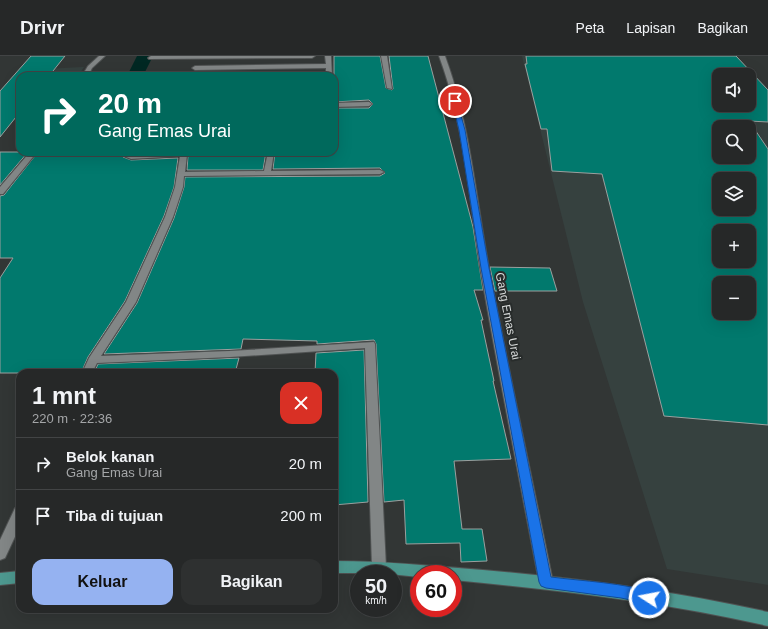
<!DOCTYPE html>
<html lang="id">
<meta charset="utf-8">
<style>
:root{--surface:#262828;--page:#2e3030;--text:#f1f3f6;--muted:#a4a6a8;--line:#424445;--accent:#95b2f1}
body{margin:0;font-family:Arial,sans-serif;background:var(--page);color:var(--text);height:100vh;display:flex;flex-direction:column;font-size:15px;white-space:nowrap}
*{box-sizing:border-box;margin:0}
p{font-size:13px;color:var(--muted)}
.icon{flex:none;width:22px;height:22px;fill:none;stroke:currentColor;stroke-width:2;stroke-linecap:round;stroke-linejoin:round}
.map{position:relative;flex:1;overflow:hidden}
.details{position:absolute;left:16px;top:313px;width:322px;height:244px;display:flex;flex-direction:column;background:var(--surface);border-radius:12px;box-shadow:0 4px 16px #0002,0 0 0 1px var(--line)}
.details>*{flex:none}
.banner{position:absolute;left:16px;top:16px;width:322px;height:84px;border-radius:12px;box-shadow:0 4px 16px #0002,0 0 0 1px var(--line);background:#00695c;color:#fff;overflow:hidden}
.controls{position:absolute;left:712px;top:12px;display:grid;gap:8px}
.controls a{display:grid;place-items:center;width:44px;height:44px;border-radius:8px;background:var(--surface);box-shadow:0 4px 16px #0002,0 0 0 1px var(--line);font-size:20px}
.speed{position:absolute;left:350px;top:509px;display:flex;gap:8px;font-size:20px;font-weight:700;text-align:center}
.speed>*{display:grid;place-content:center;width:52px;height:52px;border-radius:50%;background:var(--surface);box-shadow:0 4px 16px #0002,0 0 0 1px var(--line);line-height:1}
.speed small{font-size:10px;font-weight:400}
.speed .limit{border:6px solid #d22;background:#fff;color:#111}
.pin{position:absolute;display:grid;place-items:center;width:34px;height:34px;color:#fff;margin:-17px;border:2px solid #fff;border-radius:50%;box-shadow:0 1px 4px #0007}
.me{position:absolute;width:44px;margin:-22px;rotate:281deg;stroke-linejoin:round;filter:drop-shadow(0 0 3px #0008)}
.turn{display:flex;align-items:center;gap:14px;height:84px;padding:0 16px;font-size:18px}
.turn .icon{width:52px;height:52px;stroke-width:2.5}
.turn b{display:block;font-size:28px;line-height:34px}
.round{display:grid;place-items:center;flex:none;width:42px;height:42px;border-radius:12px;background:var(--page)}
.headline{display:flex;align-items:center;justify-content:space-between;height:68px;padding:0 16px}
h1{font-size:24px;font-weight:600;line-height:30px}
.cta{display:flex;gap:8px;margin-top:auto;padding:8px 16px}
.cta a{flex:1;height:46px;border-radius:12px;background:var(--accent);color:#111;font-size:16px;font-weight:600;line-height:46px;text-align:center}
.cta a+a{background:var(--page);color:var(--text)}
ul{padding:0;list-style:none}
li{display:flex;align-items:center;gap:12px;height:52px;padding:0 16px;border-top:1px solid var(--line)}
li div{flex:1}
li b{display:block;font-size:15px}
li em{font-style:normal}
header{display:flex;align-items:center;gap:24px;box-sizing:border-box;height:56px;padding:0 20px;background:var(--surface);border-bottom:1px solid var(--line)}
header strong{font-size:19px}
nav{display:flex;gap:22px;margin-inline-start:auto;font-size:14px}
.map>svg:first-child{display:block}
.built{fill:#36413f;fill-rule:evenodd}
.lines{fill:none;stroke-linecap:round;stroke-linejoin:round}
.canal{fill:#002823;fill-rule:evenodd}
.building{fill:#01796d;stroke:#9ba09f;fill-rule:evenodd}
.minor-casing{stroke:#4f5252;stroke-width:2}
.major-casing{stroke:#4f5252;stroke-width:2}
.minor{fill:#828686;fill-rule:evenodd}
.major{fill:#4d988f;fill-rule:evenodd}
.route{fill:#1a73e8;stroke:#114b97}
.labels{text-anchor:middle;stroke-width:4;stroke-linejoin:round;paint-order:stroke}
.street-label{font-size:12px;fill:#d8dbda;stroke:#282c2b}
</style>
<header>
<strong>Drivr</strong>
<nav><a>Peta</a><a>Lapisan</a><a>Bagikan</a></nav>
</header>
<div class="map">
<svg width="768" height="573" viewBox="0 0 768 573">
<rect width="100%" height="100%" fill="#323635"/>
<g class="built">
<path d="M522,0H719V49H749L768,65V529L667,513L583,246ZM719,71H749V101H719ZM719,123H749V153H719ZM719,175H749V205H719ZM719,227H749V257H719Z"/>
<polygon points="84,11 78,20 20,20 23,14"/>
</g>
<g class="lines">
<g class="canal">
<polygon points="137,0 153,0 143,20 127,20"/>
<polygon points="112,96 132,96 142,115 127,146 119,148 111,146 107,141 120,115"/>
</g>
</g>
<g class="building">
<polygon points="31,0 65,0 49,20 20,20 20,56 0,81 0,35"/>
<polygon points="334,0 380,0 386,32 392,34 393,33 389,0 428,0 473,171 483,234 474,234 483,264 481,264 494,325 493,325 511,403 454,405 462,473 482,473 487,505 461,506 460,487 406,488 404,444 384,446 376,288 374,284 317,288 317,285 243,283 241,293 104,298 137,247 174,162 184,131 185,121 380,120 385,117 380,112 273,113 275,96 334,96 334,52 369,52 373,48 369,44 334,46"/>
<path d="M526,0H736L768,34V66L749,65L768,93V369L664,360L602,118L552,115L547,73H541L525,8H527ZM719,19H749V49H719ZM719,71H749V101H719ZM719,123H749V153H719ZM719,175H749V205H719ZM719,227H749V257H719Z"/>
<polygon points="0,96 28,96 0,129"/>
<polygon points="38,96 120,96 123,101 131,104 178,102 174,131 164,160 125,245 88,301 81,317 0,317 0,222 13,202 0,202 0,140 4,139"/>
<polygon points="205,96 266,96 263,114 187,114 188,100 201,100"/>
<polygon points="490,211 550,212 557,235 495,235"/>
<polygon points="364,294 368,446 334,449 334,317 315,317 316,297"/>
<polygon points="239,302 235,317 94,317 98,308"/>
</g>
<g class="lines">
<g class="minor-casing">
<g id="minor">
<polygon points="99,0 105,0 92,12 88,20 82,20 88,10"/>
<polygon points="151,0 315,0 312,2 149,3 148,2"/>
<polygon points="325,0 331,0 332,20 326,20 326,12 195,14 192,12 195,10 326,8"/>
<polygon points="381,0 387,0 392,33 387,32"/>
<path d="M439,0H445C470,67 476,142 489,212C509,317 532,421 553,526L551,531L546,532L541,531L539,526C519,421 498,316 480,211C469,141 464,67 439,0Z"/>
<polygon points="334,47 369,46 372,48 369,50 334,51"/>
<polygon points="30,96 37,96 3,138 0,138 0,131"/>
<polygon points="121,96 127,96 132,99 173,96 204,96 201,98 187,99 185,116 264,115 268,96 274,96 271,115 380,114 384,116 380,118 184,120 183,131 173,161 136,246 101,300 230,295 374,286 375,288 386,511 384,515 379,517 374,515 372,511 365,292 230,301 97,307 92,317 82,317 89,302 126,246 165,161 175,131 180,100 131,103 124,100"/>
<polygon points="20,451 20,470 5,502 0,504 0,484 15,452"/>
</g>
</g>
<g class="major-casing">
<g id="major">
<path d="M334,505C384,505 433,510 483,514C578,522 674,535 768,556V570C664,546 559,534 453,524V518H419V521L379,517H334Z"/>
<polygon points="20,515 20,527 0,529 0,517"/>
</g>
</g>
<use href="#minor" class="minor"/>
<use href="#major" class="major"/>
</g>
<path class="route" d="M455,43L457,45L465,74L489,212L551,521C581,525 627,527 654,537L656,542L654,546L649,548L621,542L546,532L541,530L539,526L481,212L459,74L452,45Z"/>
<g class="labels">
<g class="street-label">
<text transform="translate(508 260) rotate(79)" y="4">Gang Emas Urai</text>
</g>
</g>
</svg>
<div class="controls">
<a><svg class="icon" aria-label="sound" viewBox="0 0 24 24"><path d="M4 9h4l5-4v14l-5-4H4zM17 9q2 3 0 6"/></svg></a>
<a><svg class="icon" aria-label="search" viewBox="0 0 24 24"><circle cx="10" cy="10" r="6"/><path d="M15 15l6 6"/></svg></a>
<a><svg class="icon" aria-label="layers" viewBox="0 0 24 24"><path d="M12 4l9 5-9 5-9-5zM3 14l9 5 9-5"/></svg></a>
<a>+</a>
<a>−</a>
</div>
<div class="speed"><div>50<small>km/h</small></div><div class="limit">60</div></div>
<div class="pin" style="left:455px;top:45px;background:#d93025"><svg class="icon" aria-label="arrive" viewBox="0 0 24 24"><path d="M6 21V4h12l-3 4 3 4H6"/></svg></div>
<svg class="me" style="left:649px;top:542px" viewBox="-20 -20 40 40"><circle r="17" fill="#1a73e8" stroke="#fff" stroke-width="3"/><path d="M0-11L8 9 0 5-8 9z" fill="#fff"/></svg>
<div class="banner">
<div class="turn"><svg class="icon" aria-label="right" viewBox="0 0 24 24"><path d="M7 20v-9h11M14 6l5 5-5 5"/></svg><div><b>20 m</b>Gang Emas Urai</div></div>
</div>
<section class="details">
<div class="headline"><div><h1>1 mnt</h1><p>220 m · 22:36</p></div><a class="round" style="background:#d93025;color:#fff"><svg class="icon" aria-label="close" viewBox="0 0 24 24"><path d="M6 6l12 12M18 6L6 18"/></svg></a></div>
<ul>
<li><svg class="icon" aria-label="right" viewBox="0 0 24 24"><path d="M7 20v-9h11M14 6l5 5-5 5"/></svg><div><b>Belok kanan</b><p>Gang Emas Urai</p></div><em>20 m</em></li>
<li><svg class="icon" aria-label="arrive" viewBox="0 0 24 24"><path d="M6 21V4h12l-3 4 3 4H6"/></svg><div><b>Tiba di tujuan</b></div><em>200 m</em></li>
</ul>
<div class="cta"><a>Keluar</a><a>Bagikan</a></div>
</section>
</div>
